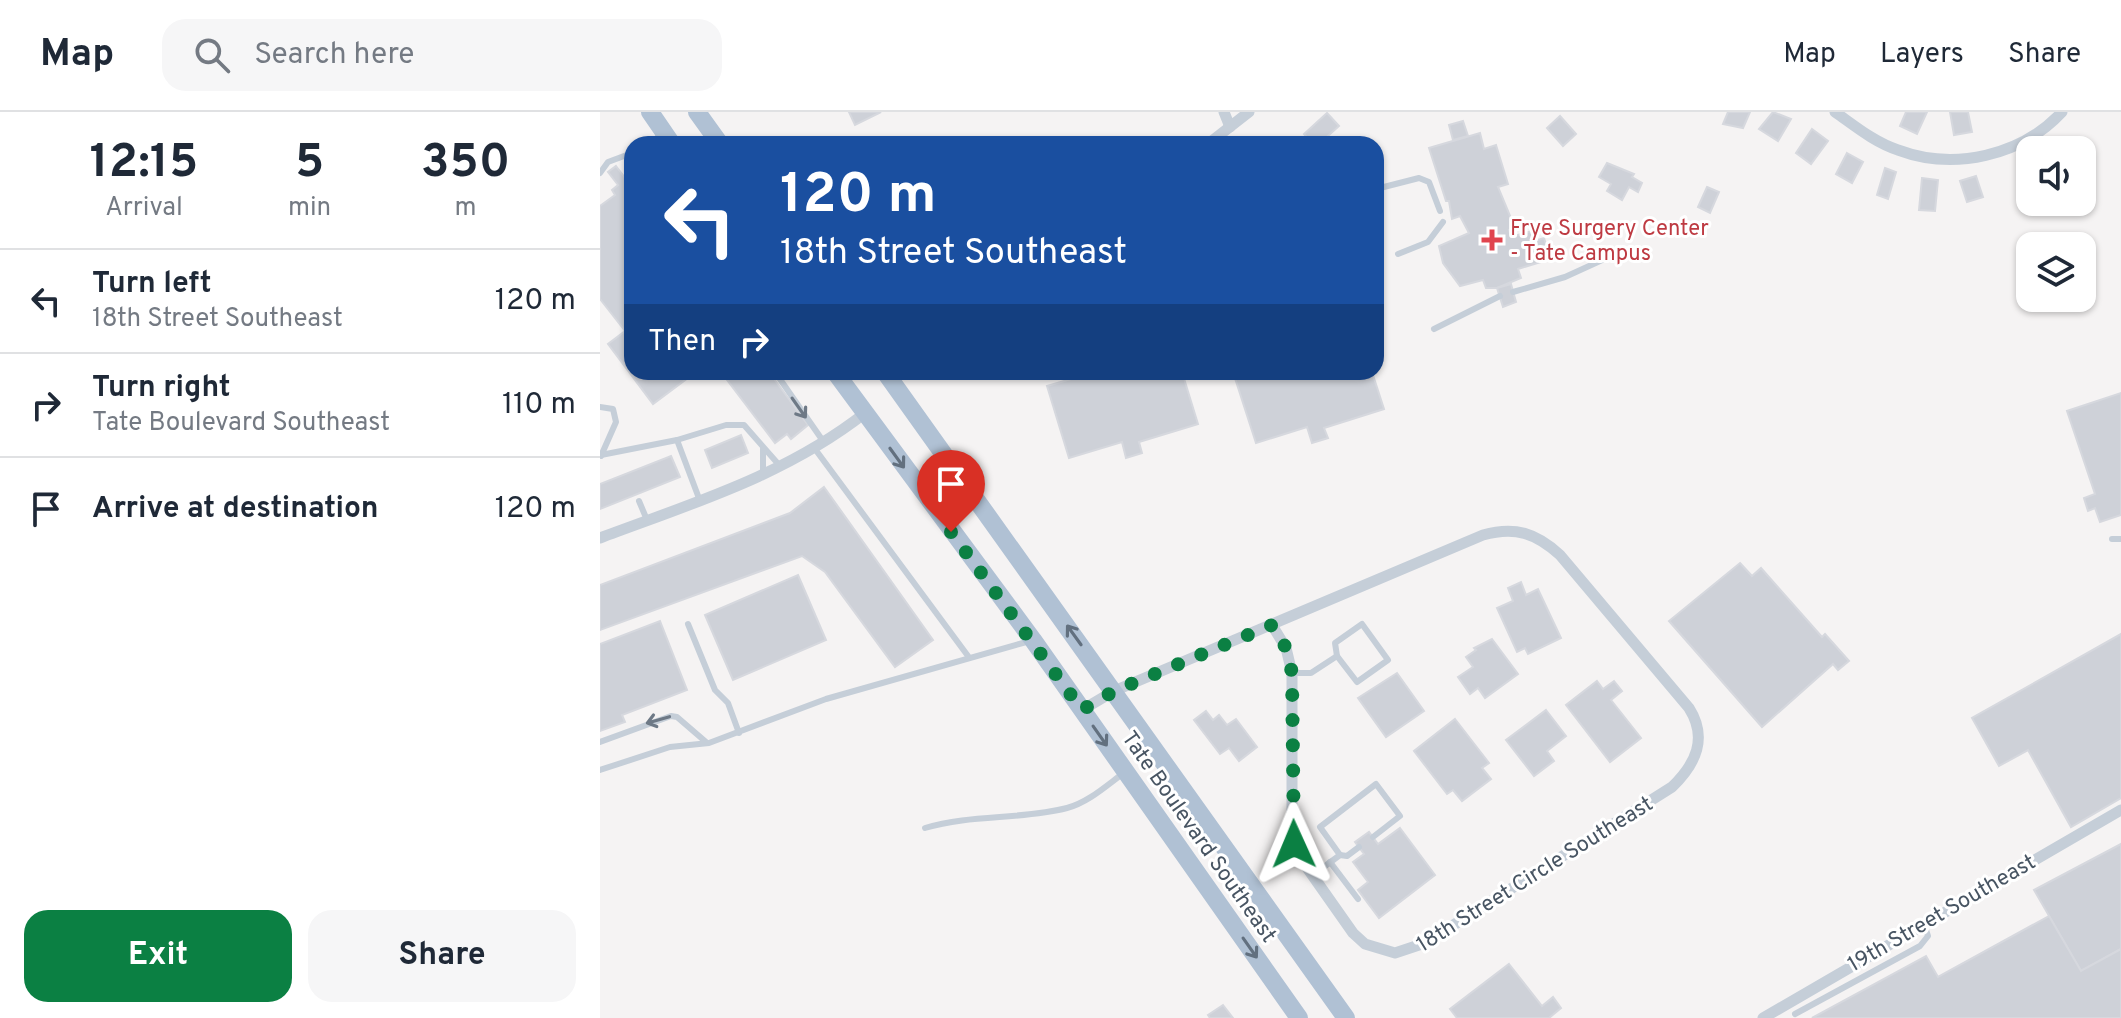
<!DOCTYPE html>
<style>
:root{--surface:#fff;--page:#f6f6f7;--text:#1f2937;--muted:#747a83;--line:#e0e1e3;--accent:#0b8043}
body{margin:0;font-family:Overpass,sans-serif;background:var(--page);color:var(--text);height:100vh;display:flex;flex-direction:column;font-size:30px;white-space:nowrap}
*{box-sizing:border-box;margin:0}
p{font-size:26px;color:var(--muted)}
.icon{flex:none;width:44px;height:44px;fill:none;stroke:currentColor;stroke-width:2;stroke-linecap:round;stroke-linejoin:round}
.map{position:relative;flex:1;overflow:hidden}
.side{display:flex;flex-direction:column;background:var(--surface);width:600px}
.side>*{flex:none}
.hud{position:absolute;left:24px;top:24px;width:760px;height:244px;border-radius:24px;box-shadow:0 2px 6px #0004;background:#1a4fa0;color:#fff;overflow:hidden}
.fabs{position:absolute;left:1416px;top:24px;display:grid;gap:16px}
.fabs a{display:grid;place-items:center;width:80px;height:80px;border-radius:16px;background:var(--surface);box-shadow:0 2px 6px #0004;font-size:40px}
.pin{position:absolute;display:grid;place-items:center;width:68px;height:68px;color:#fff;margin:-82px -34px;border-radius:50% 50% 50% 0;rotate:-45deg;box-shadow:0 0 8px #0007}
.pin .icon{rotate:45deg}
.me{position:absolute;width:88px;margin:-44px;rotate:359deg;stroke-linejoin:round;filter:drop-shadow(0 0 6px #0008)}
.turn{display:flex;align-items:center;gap:28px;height:168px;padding:0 24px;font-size:36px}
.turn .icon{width:104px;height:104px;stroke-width:2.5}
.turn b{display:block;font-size:56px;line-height:68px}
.then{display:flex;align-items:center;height:76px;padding:0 24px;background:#0003;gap:16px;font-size:30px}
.eta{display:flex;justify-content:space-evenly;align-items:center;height:136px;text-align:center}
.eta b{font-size:48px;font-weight:700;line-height:56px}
.primary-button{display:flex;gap:16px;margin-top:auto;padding:16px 24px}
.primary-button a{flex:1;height:92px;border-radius:24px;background:var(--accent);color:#fff;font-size:32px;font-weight:700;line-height:92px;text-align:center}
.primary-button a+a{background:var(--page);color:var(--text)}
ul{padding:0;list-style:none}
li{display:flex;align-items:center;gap:24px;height:104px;padding:0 24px;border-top:2px solid var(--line)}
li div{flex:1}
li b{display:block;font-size:30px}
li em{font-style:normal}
header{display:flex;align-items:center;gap:48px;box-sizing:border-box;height:112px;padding:0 40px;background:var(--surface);border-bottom:2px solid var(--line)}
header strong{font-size:38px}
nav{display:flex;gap:44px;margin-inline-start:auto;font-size:28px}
.search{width:560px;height:72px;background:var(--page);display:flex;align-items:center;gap:20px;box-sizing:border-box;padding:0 28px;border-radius:24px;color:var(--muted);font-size:30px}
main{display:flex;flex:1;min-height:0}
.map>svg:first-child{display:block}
.building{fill:#ced1d8;stroke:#d6d8de;stroke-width:2}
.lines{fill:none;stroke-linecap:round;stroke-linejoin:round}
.service{stroke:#c5ced8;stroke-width:6}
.minor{stroke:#c5ced8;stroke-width:11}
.primary{stroke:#b0c1d4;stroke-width:18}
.oneway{stroke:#6e7986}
.oneway2{stroke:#62707f}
.route{stroke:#0b8043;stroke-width:14;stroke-dasharray:0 25.2}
.health-dot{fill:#e0444e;stroke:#fff;stroke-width:3}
.labels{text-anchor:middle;stroke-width:6;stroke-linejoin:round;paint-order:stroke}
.health-label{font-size:22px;fill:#be3a42;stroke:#fff;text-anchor:start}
.street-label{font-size:22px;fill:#485563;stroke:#fff}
</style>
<header>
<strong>Map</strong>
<div class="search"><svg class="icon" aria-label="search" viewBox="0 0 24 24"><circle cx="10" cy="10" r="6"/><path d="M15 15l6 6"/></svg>Search here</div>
<nav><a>Map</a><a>Layers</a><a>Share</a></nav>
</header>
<main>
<section class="side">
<div class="eta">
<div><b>12:15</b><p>Arrival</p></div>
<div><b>5</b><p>min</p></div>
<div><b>350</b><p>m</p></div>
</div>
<ul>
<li><svg class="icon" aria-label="left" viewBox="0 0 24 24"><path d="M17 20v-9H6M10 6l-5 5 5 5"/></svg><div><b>Turn left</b><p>18th Street Southeast</p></div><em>120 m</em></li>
<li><svg class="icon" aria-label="right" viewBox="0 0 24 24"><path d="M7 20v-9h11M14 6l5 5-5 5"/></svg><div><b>Turn right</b><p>Tate Boulevard Southeast</p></div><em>110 m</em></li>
<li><svg class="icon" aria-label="arrive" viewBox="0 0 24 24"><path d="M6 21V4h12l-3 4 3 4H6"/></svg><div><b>Arrive at destination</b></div><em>120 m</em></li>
</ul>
<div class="primary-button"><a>Exit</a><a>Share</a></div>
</section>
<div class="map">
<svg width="1521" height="906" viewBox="0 0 1521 906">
<rect width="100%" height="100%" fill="#f5f3f3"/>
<g class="building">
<polygon points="249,0 281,0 255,13"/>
<polygon points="1128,0 1150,0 1143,16 1123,12"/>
<polygon points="1173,0 1191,7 1178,29 1159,17"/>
<polygon points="1306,0 1327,0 1317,22 1300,14"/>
<polygon points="1350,0 1368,0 1372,20 1354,23"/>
<polygon points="727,1 739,14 719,32 713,32 704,22"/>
<polygon points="960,4 976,22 963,34 947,16"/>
<polygon points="863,9 868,24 853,28 849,13"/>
<polygon points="1212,17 1228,29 1211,52 1196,41"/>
<polygon points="880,21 884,37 896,33 908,72 898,75 915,116 909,118 911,125 935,118 938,128 944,126 948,139 942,141 944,149 918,157 921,166 897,176 886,176 883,168 860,174 843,151 839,134 869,121 860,104 852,107 849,89 846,89 829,36"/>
<polygon points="1247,41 1263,50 1252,71 1236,62"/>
<polygon points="1007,51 1034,62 1032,65 1042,71 1038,80 1029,75 1022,88 1007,79 1011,72 999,65"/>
<polygon points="16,54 32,75 32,260 96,260 53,292 8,232 25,219 0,187 0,94 15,83 12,78 18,73 8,60"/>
<polygon points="1285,56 1296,60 1288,87 1277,83"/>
<polygon points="1376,64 1383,85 1367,90 1360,69"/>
<polygon points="1322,66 1338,68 1335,99 1319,98"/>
<polygon points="1107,75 1119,80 1110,101 1098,95"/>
<polygon points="911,172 916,190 903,195 897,176"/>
<polygon points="121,260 169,260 208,313 191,327 187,322 175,331"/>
<polygon points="495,260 582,260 598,312 539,330 542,341 526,346 522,330 469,346 447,274"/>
<polygon points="633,260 772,260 784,297 724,316 728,326 712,331 707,315 656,331"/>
<polygon points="1521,281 1521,403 1500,410 1495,396 1488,399 1484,386 1495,382 1467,299"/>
<polygon points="141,323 148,341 112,356 105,338"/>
<polygon points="71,344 80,365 0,397 0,372"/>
<polygon points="224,375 333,528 295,555 225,460 202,444 0,518 0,473 190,401"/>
<polygon points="1140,451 1152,464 1161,456 1222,525 1225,522 1249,549 1238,558 1233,552 1162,615 1069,509"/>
<polygon points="198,463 226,528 133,568 105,503"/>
<polygon points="921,470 926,483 938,477 961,526 928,542 925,536 917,540 897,496 913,489 908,476"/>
<polygon points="60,509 87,578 22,603 25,610 0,619 0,532"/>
<polygon points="1521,522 1521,686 1471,715 1428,638 1399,654 1372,606"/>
<polygon points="892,527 918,562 885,586 878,576 870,582 858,565 873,555 866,545 876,538 874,536"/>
<polygon points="797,561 824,599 786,625 758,586"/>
<polygon points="997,569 1003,577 1014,569 1022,579 1011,588 1041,626 1010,650 966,593"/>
<polygon points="946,598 966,624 947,639 954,649 934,664 906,628"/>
<polygon points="606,599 613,608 619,603 627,613 636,607 657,635 639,649 629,636 620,642 594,608"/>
<polygon points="855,607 889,651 882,656 891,667 862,689 853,678 847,682 814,639"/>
<polygon points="800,716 835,763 779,806 758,778 768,770 753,750 764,742 755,730 769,720 778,732"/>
<polygon points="1521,732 1521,837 1481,859 1434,778"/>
<polygon points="1449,804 1481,859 1521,837 1521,906 1212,906 1326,844 1338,865"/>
<polygon points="909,852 942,894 953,885 961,896 949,906 857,906 850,897"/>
<polygon points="623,893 633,906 610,906 608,903"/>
</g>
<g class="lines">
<g class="service">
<polyline points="49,32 61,23"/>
<polyline points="0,61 8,50 32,41"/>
<polyline points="776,77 819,66 829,70 840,99"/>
<polyline points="798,142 828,130 843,110"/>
<polyline points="913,180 965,165 1011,144"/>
<polyline points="834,217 900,184"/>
<polyline points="175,260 223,329"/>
<polyline points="0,295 13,297 16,310 1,344"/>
<polyline points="77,328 126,313 144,313 180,354"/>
<polyline points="163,337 163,361"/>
<polyline points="215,337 368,544"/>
<polyline points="1,343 77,328 100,389"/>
<polyline points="39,389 47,408"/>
<polyline points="1512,427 1521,427"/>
<polyline points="88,512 115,578 128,591 139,621"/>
<polygon points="762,512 788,548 757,570 737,544 735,531"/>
<polyline points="692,561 711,561 737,544"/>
<polyline points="0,630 71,604 77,605 106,630"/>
<polyline points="0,658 70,635 109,631 226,587 430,529"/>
<path d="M325,716C371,702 420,708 467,696C489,690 507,673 525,660"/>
<polyline points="740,743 747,744 759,735"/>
<polyline points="730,750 758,787"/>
<polyline points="713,763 740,743 720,715 776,672 800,704 773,725"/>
<polyline points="1195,902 1320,834 1328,824 1324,812"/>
</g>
<g class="minor">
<polyline points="624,0 630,15"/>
<path d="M1235,0C1255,14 1274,30 1298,38C1354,59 1421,44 1462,0"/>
<polyline points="608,32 649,0"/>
<path d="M0,426C93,391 186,363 265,301"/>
<path d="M482,598L514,579L883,423C915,414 936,421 960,443L1089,596C1108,626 1096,652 1072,675L825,831L795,841L765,832L753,821L696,740L692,724V561L686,536L672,513"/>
<polyline points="1163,906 1521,698"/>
</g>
<g class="primary">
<polyline points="50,0 72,32"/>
<polyline points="97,0 120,32"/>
<polyline points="235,260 433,528 699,906"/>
<polyline points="285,260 746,906"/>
</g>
</g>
<defs><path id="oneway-shaft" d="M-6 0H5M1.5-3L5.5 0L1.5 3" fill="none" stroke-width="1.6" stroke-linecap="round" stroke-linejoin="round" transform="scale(2)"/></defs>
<g class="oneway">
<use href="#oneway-shaft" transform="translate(199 296) rotate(55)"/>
<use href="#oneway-shaft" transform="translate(58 608) rotate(164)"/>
</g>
<g class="oneway2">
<use href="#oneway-shaft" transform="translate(297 346) rotate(54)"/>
<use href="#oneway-shaft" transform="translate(474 523) rotate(-126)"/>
<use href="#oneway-shaft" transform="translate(500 624) rotate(55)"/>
<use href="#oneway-shaft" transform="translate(650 836) rotate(55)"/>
</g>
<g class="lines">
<polyline class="route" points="351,420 482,598 514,579 672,513 686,536 692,561 694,732"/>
</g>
<path class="health-dot" d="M888 116h8v8h8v8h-8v8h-8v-8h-8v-8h8z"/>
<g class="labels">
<g class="health-label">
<text x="910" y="123">Frye Surgery Center<tspan x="910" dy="25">- Tate Campus</tspan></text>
</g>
<g class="street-label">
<text transform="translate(600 724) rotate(55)" y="8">Tate Boulevard Southeast</text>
<text transform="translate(934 761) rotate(-32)" y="8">18th Street Circle Southeast</text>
<text transform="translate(1341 800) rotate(-30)" y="8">19th Street Southeast</text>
</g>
</g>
</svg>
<div class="fabs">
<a><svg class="icon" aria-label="sound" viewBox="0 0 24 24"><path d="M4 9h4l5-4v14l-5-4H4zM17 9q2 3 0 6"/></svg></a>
<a><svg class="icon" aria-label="layers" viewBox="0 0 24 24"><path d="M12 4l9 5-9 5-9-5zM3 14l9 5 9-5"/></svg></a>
</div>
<div class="pin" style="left:351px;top:420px;background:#d93025"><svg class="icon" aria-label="arrive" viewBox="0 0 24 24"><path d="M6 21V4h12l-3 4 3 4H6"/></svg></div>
<svg class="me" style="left:694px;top:732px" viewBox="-20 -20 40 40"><path d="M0-17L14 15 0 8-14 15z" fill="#0b8043" stroke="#fff" stroke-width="4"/></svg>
<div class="hud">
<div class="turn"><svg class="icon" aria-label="left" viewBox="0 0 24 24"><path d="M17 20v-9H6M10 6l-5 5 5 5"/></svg><div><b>120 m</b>18th Street Southeast</div></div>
<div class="then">Then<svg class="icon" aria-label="right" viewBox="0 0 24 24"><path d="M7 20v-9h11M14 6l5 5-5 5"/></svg></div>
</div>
</div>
</main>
